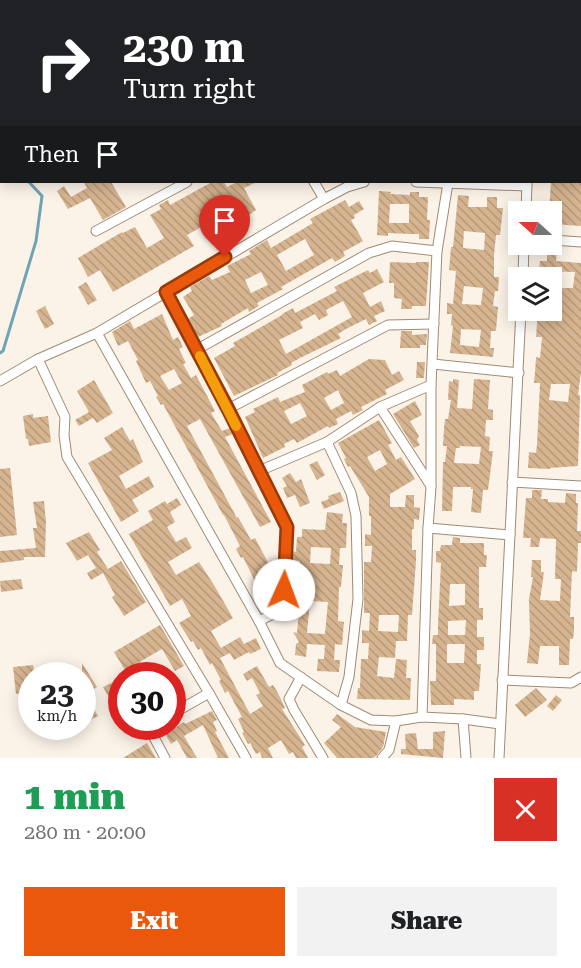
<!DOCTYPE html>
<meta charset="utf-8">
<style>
:root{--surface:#fff;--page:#f2f2f2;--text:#202124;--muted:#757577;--accent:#ea580c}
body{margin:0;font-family:"Roboto Serif",serif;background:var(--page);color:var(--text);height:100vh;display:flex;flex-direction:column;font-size:22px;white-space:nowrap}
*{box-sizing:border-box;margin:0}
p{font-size:20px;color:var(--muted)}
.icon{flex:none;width:33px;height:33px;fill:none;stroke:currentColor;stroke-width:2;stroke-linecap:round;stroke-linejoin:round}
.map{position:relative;height:758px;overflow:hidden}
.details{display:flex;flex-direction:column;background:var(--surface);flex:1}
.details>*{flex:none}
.banner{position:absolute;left:0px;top:0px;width:582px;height:183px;box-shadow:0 3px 15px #0003;background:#202124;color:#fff;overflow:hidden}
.needle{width:39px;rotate:291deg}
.buttons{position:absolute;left:508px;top:201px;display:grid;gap:12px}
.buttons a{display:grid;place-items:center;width:54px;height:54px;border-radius:0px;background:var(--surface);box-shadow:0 3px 15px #0003;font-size:30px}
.speed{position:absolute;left:18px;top:662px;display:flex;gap:12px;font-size:30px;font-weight:700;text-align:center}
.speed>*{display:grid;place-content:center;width:78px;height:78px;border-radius:50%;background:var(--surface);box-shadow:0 3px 15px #0003;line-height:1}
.speed small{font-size:15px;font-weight:400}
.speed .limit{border:9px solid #d22;background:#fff;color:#111}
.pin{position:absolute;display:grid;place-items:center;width:51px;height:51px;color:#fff;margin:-62px -26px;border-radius:50% 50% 50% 0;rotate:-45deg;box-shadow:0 0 6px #0007}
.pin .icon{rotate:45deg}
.me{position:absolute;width:66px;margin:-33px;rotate:2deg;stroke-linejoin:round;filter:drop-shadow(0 0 4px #0008)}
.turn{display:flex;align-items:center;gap:21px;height:126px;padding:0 24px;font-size:27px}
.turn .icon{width:78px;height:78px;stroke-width:2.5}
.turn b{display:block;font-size:42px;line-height:51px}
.then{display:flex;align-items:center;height:57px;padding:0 24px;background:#0003;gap:12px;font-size:22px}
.round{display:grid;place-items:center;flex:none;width:63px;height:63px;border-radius:0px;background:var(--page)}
.summary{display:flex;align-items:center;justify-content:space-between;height:102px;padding:0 24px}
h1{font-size:36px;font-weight:800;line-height:45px;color:#1e9e55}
.action{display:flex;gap:12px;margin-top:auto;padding:12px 24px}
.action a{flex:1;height:69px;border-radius:0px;background:var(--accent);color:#fff;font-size:24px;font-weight:800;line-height:69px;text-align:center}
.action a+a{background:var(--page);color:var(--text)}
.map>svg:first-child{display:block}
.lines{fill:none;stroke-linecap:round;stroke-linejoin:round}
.stream{stroke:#6fa4b8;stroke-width:3}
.building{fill:url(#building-back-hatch);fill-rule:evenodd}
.minor-casing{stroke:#a18b73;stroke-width:11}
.minor{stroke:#fff;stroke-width:9}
.route-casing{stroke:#983908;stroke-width:15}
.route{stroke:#ea580c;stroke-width:10}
.slow{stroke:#f59e0b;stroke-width:10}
</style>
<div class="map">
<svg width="581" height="758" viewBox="0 0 581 758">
<defs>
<pattern id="building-back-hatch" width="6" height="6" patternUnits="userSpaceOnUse" patternTransform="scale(1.5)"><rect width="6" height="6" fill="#d6b490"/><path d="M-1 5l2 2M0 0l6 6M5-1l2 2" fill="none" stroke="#b79a7b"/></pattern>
</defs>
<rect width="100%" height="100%" fill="#fcf3e8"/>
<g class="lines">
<g class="stream">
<polyline points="0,148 2,150"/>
<polyline points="0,353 3,351 36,241 42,196 29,182"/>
</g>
</g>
<g class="building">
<polygon points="84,182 111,182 126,207 103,220 90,198 68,209 57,191 64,186 71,197 87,188"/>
<polygon points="212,182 224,182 227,187 237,182 257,182 244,188 256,210 232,227 209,238 203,226 187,235 194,246 113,292 100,270 88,277 78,258 122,232 123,233 135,227 147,248 164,238 150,215 161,209 159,205 168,200 170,205"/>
<polygon points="551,182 581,182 581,226 552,224 552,212 549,212"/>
<path d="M379,191L391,192L390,194L410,195V192H419V197H428L427,220H430L429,239H419V234H410L388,233V236L377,235ZM390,204H409V223H389Z"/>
<path d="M458,195L469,196L468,207H487V197H497V208H503L500,235H496L494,255V277H499L498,291H495L493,306L498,307L496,331H491L490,348H494L493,357L450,353L453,326L451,325L452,314H447V303L453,304L456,271L449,270L451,247H453ZM464,231L485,233L484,250L463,248ZM464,286L483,288L481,305L462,304ZM461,329L481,330L479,347L460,345Z"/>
<path d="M345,200L349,207L359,201L364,209L354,215L355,218L351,220L363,241L343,252L345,256L335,262L332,258L281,287L283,289L257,303L259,306L249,312L248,308L221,324L222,326L198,337L188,319L194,315L183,297L192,291L190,287L209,276L212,280L230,272L227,266L251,254L249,251L267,240L271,248L313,223L310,219ZM305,239L314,255L286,271L277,255ZM261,272L268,285L251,293L245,280Z"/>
<path d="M547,250H557L556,261L581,263V372L578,395H580L578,466L550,468V469L528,468L529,452L536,453L537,445L540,383H534L535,373L536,357L540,358L542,337H536L538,310H552V288H573L575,272L539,271L540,261H547ZM551,384H570L568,402L549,400Z"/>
<polygon points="390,262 416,263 416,262 429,262 426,306 412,306 412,309 401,309 402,299 394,298 394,283 389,283"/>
<path d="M377,269L384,282L363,293L370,307L381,301L385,311L374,316L377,321L369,325L366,319L346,329L338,334L341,338L300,358L291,363L292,365L277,373L278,375L234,396L214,358L235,346L233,343L270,322L282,315V314L293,308L295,313L337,291L334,287L368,270L370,273ZM343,301L352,317L286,354L279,340L303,328L300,322L315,314L319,320L328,315L326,310Z"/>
<polygon points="86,282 97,300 88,305 78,287"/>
<polygon points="45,306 54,324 45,329 36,311"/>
<path d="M162,314L173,340L178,337L183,347L179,349L186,363L183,364L191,378L196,375L215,411L211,413L222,431L230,428L233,434L225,437L271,522L260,527L200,419L187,426L237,518L238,517L251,540L255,538L273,572L263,577L272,595L259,601L254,591L259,589L243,557L241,558L236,549L240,546L224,515H223L163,404L161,405L156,397L158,396L150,381L146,383L136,361L138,360L128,341L118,346L112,332L130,321L134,329ZM174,369L182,383L169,390L160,376Z"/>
<polygon points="401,331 412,331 412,335 427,334 426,345 420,345 420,348 400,348"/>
<path d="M369,359L385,360L392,375L399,371L404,380L385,390L387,394L361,407L363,410L353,415L351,411L336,419L338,424L329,428L328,426L297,443L294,439L284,444L285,447L263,458L245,417L255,412L253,409L278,397L280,402L305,392L302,385L327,372L328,374L337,370L340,376ZM338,390L344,403L331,410L324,398ZM300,403L307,416L291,424L284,411Z"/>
<polygon points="417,362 425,362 424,378 416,378"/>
<path d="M453,379L459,380L457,408L472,409L474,379L490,380L488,409L493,410V420H486L485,436L490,437L489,451H493L488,490H483L481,513L471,512L473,489H471V487H453L452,511H442L443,462H445L447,446H443L444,429L445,419H448L451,400H448L449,381L453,382ZM460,446L481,447L479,464L454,463L456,448H460Z"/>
<polygon points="94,380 113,413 97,423 93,418 79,426 75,420 89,412 77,391"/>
<polygon points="415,401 422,415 410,421 419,436 417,440 420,445 414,448 393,414"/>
<polygon points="33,414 33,418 48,416 51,442 29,446 28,439 26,439 23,416"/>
<path d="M379,420L392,443L388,445L396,460L401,457L415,479L390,494V507H405L406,495H414V507L420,508L419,520L414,519V529H412V550H416V561L412,615H408L407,641H396L395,658L379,657L377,676L394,678L396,659L407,660L406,678H411L410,700L357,699L358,688H360L361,659H368L369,643H362V630L369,631L370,613H364V562H371L372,546H365V534L371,535V516H369V497L350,466L348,467L344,459L346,458L338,443ZM380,450L387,464L375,471L367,457ZM379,615H399L398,632L378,631Z"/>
<polygon points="122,427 130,441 133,439 143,462 119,476 126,489 149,476 154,487 132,500 139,511 121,522 88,463 112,450 104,438"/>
<polygon points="317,461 325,475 317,480 309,465"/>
<polygon points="10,468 17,535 0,537 0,469"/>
<polygon points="290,473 296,482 301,479 310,503 300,507 295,495 287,498 283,488 287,486 282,478"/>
<polygon points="532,490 542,490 541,499 548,499 548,502 565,503 566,493 576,494 576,503 578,503 577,531 581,531 581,543 578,543 577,572 572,571 570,617 574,617 574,631 573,639 570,639 569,665 559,665 559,646 540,646 538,664 527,663 530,634 529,599 533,577 531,577 532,560 541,560 541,572 544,572 540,600 560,601 561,579 555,579 556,539 540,538 539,547 530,547 531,538 523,538 526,498 532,498"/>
<polygon points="340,492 344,501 324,509 321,502 329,499 328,496"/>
<polygon points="177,498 181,505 170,512 175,522 167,527 176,542 186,537 192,548 168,562 176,575 199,562 214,585 233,618 211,631 221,648 240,637 244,644 256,638 261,649 250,654 249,652 234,660 230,653 220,658 250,714 263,706 256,695 260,693 252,678 247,681 243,674 257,666 269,687 273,685 278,693 285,708 282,709 305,745 302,747 308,758 296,758 293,752 289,754 281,740 268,748 273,758 262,758 260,752 256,754 250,743 248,744 242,733 244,732 238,719 242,717 228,691 225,693 219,681 221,680 212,663 210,665 201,648 198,650 193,641 191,642 179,623 191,616 182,599 170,606 129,534 153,520 148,511 165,501 167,504"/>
<polygon points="44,501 46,522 45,557 24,557 24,560 0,563 0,551 36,548 33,528 37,528 33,502"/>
<path d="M327,512L343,514L342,523H347L346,548H340L339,565H343L341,587H339L338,621L344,622L342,645L335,644L334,660H340L339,672L317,671L318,659H324L325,645L307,644L306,657L295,655L296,644L299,642L293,632L297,633L300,600H293V576L299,577L300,561L292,560L293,551L296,552L297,537H302V529L325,530ZM311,547L331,548L330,564L310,563ZM310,601L328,602L325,634L307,633Z"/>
<polygon points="89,532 100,550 97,552 108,569 121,561 146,602 124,616 112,597 115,595 103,573 91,580 87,573 96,568 88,555 77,561 66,543"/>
<path d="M453,537L460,538V543H484V555H487L486,567H479V608H483V620H477V637H484V650H477V664H481L479,691H474V700L454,699V705H431L430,681H436V644H432L433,635H438V625L441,563L436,562V551H440L441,545H452ZM450,584H465V605L449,606ZM466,620L465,635H448V621ZM447,644H465L464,663H447Z"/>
<polygon points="21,579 23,589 1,592 0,581"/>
<polygon points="160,625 184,666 175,671 162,649 136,664 142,675 128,675 114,652"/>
<polygon points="82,663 97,687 89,692 82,682"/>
<polygon points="33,665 35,675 32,675 32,692 16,694 13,667"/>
<polygon points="122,678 122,702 114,706 103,687"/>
<polygon points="536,688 547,700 525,717 515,705"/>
<polygon points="82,689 98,716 82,724"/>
<polygon points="556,695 562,700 553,711 547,706"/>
<polygon points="212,711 217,720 213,722 217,731 215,732 229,758 218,758 203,725 184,736 197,758 187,758 177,740 171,744 165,734 184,722 185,724"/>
<polygon points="337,714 355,727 386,732 383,747 376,756 373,758 337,758 324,743 341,727 332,720"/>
<polygon points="445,731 443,758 401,754 401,749 406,749 405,734 416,733 418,749 433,749 433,732"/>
<polygon points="147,743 156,758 123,758"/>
</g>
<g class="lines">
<g class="minor-casing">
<g id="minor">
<polyline points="43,0 44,2"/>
<polyline points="118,0 119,2"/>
<polyline points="523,0 524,2"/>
<polyline points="237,2 237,0"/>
<polyline points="312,2 312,0"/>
<polyline points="393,2 394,0"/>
<polyline points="537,2 540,0"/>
<polyline points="580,74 581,74"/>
<polyline points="314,182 324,199"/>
<polyline points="416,182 527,186"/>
<polyline points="526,212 527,182"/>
<polyline points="96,231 187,182"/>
<polyline points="552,240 581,242"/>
<polyline points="523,278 524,244"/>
<polyline points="166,292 228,409 287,527 284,590 275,613 259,621"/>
<polyline points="97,333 259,621 280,663 341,705 371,720 396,721 422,717 463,719 500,724"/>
<polyline points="196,350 369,253 392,246 437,251"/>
<polyline points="38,359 65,417 64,435 67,457 209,693"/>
<polyline points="433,364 519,373"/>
<polyline points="0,381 38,359 97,333 324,199 347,187 364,182"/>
<polyline points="380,407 431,486"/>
<polyline points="228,409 388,325 434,324"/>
<polyline points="259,471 327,442"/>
<polyline points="512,482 581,486"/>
<polyline points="428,528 510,535"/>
<polyline points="301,677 289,699 294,710 323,758"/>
<polyline points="502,680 571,683 581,677"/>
<polyline points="341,705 349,677 358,599 356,516 351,493 327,442 380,407 431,385"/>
<polyline points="172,714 209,693 246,758"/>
<polyline points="422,717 428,528 431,487 431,385 437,251 448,183"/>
<polyline points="463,719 466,758"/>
<polyline points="153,726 149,728 165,758"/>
<polyline points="382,758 389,750 396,721"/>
<polyline points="499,758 521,310"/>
</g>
</g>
<use href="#minor" class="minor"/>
</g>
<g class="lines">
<g class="route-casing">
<polyline id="route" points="225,257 166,292 228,409 287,527 284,590"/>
</g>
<use href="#route" class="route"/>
<polyline class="slow" points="200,356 236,426"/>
</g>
</svg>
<div class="buttons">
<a><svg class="needle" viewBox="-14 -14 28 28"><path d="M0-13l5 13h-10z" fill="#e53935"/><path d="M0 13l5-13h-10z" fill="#757577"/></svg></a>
<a><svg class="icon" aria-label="layers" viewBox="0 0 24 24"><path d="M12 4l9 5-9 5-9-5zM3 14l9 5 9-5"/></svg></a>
</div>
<div class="speed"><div>23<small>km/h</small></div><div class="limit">30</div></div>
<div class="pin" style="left:225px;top:257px;background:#d93025"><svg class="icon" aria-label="arrive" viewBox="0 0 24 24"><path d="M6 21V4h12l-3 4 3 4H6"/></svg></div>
<svg class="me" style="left:284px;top:590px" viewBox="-20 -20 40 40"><circle r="19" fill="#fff"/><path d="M0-13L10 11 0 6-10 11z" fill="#ea580c"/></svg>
<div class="banner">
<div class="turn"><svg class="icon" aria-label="right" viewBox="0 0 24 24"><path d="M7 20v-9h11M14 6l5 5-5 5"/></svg><div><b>230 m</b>Turn right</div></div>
<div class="then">Then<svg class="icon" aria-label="arrive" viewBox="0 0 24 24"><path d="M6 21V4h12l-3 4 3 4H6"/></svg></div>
</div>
</div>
<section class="details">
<div class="summary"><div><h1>1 min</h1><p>280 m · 20:00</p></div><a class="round" style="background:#d93025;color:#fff"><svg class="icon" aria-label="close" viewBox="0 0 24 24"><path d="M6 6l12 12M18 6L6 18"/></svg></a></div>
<div class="action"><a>Exit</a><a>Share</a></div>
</section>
